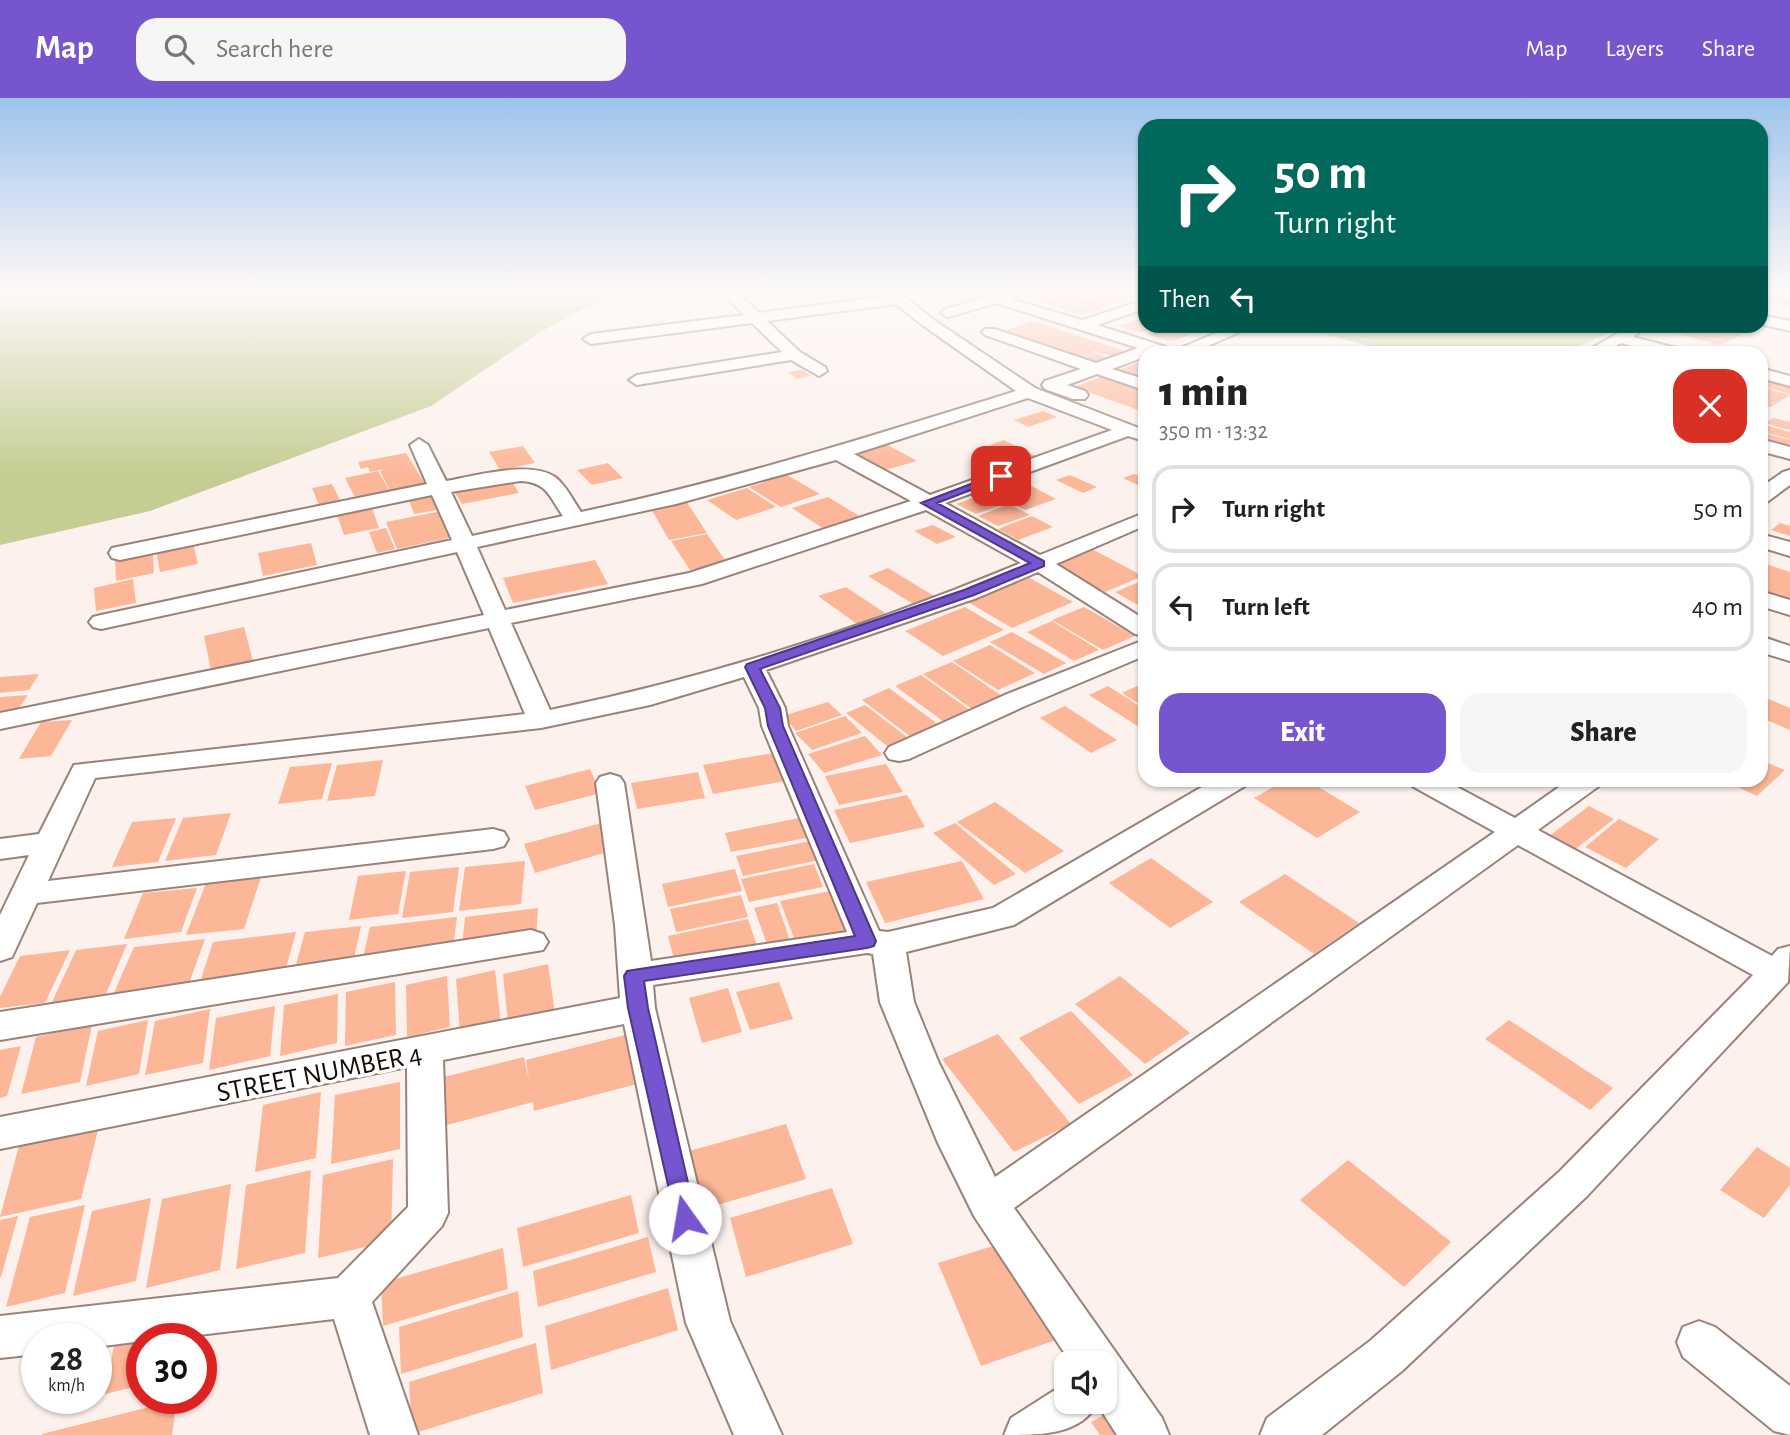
<!DOCTYPE html>
<meta charset="utf-8">
<style>
:root{--surface:#fff;--page:#f6f6f6;--text:#222;--muted:#767676;--line:#e0e0e0;--accent:#7655cf}
body{margin:0;font-family:"Alegreya Sans",sans-serif;background:var(--page);color:var(--text);height:100vh;display:flex;flex-direction:column;font-size:26px;white-space:nowrap}
*{box-sizing:border-box;margin:0}
p{font-size:23px;color:var(--muted)}
.icon{flex:none;width:38px;height:38px;fill:none;stroke:currentColor;stroke-width:2;stroke-linecap:round;stroke-linejoin:round}
.map{position:relative;flex:1;overflow:hidden}
.drawer{position:absolute;left:1138px;top:248px;width:630px;height:441px;display:flex;flex-direction:column;background:var(--surface);border-radius:21px;box-shadow:0 2px 5px #0004}
.drawer>*{flex:none}
.hud{position:absolute;left:1138px;top:21px;width:630px;height:214px;border-radius:21px;box-shadow:0 2px 5px #0004;background:#00695c;color:#fff;overflow:hidden}
.tools{position:absolute;left:1054px;top:1253px;display:grid;gap:14px}
.tools a{display:grid;place-items:center;width:63px;height:63px;border-radius:14px;background:var(--surface);box-shadow:0 2px 5px #0004;font-size:35px}
.speed{position:absolute;left:21px;top:1225px;display:flex;gap:14px;font-size:35px;font-weight:700;text-align:center}
.speed>*{display:grid;place-content:center;width:91px;height:91px;border-radius:50%;background:var(--surface);box-shadow:0 2px 5px #0004;line-height:1}
.speed small{font-size:18px;font-weight:400}
.speed .limit{border:10px solid #d22;background:#fff;color:#111}
.pin{position:absolute;display:grid;place-items:center;width:60px;height:60px;color:#fff;margin:-30px;border-radius:14px;box-shadow:0 4px 10px #0006}
.me{position:absolute;width:77px;margin:-38px;rotate:347deg;stroke-linejoin:round;filter:drop-shadow(0 0 5px #0008)}
.turn{display:flex;align-items:center;gap:24px;height:147px;padding:0 21px;font-size:32px}
.turn .icon{width:91px;height:91px;stroke-width:2.5}
.turn b{display:block;font-size:49px;line-height:60px}
.then{display:flex;align-items:center;height:66px;padding:0 21px;background:#0003;gap:14px;font-size:26px}
.round{display:grid;place-items:center;flex:none;width:74px;height:74px;border-radius:21px;background:var(--page)}
.headline{display:flex;align-items:center;justify-content:space-between;height:119px;padding:0 21px}
h1{font-size:42px;font-weight:800;line-height:52px}
.button{display:flex;gap:14px;margin-top:auto;padding:14px 21px}
.button a{flex:1;height:80px;border-radius:21px;background:var(--accent);color:#fff;font-size:28px;font-weight:800;line-height:80px;text-align:center}
.button a+a{background:var(--page);color:var(--text)}
ul{padding:0;list-style:none}
li{display:flex;align-items:center;gap:21px;height:88px;margin:0 14px 10px;padding:0 7px;border:4px solid var(--line);border-radius:21px}
li div{flex:1}
li b{display:block;font-size:26px}
li em{font-style:normal}
header{display:flex;align-items:center;gap:42px;box-sizing:border-box;height:98px;padding:0 35px;background:var(--accent);color:#fff}
header strong{font-size:33px}
nav{display:flex;gap:38px;margin-inline-start:auto;font-size:24px}
.search{width:490px;height:63px;background:var(--page);display:flex;align-items:center;gap:18px;box-sizing:border-box;padding:0 24px;border-radius:21px;color:var(--muted);font-size:26px}
.map>svg:first-child{display:block}
.green{fill:#c4cd93}
.building{fill:#fcb798}
.lines{fill:none;stroke-linecap:round;stroke-linejoin:round}
.minor-casing{stroke:#998279;stroke-width:4}
.minor{fill:#fff;fill-rule:evenodd}
.route{fill:#7655cf;stroke:#4d3787;stroke-width:2}
.labels{text-anchor:middle;stroke-width:7;stroke-linejoin:round;paint-order:stroke}
.near-street-label{font-size:28px;fill:#140c08;stroke:#fff}
</style>
<header>
<strong>Map</strong>
<div class="search"><svg class="icon" aria-label="search" viewBox="0 0 24 24"><circle cx="10" cy="10" r="6"/><path d="M15 15l6 6"/></svg>Search here</div>
<nav><a>Map</a><a>Layers</a><a>Share</a></nav>
</header>
<div class="map">
<svg width="1790" height="1337" viewBox="0 0 1790 1337">
<rect width="100%" height="100%" fill="#fcf1ed"/>
<g class="green">
<polygon points="0,191 620,191 542,233 431,308 150,413 0,447"/>
<polygon points="1293,228 1624,228 1562,256 1397,255"/>
</g>
<g class="building">
<polygon points="1056,191 1082,199 1070,203 1044,195"/>
<polygon points="1082,191 1104,191 1104,192 1085,198 1064,192"/>
<polygon points="1113,192 1135,198 1111,207 1087,200"/>
<polygon points="1760,193 1790,200 1790,208 1760,201"/>
<polygon points="1042,196 1066,203 1053,208 1029,200"/>
<polygon points="1086,201 1110,208 1098,212 1075,205"/>
<polygon points="1069,204 1096,212 1082,217 1056,209"/>
<polygon points="1144,219 1144,228 1157,228 1140,235 1118,228"/>
<polygon points="1033,223 1131,255 1118,260 1095,253 1091,254 1114,262 1099,267 1001,234"/>
<polygon points="1179,228 1205,228 1216,231 1202,236 1196,234 1171,244 1147,236"/>
<polygon points="1687,228 1739,228 1753,231 1720,247 1671,234"/>
<polygon points="1144,262 1144,280 1119,272"/>
<polygon points="802,272 811,278 797,281 788,274"/>
<polygon points="1108,276 1144,288 1144,314 1074,289"/>
<polygon points="1760,281 1790,289 1790,296 1760,288"/>
<polygon points="1760,289 1790,297 1771,309 1760,306"/>
<polygon points="1043,313 1057,319 1028,329 1014,322"/>
<polygon points="1774,320 1790,324 1790,332 1765,325"/>
<polygon points="1762,326 1790,334 1790,341 1760,333"/>
<polygon points="1760,334 1790,342 1790,346 1784,350 1760,343"/>
<polygon points="1004,342 1037,359 1023,363 990,347"/>
<polygon points="886,346 917,363 885,372 855,355"/>
<polygon points="523,348 535,365 500,372 489,354"/>
<polygon points="406,355 425,386 390,393 380,373 385,371 370,374 368,369 361,371 358,364"/>
<polygon points="608,365 623,380 592,387 577,372"/>
<polygon points="378,373 389,392 355,399 345,380"/>
<polygon points="1134,376 1144,380 1144,390 1123,380"/>
<polygon points="787,377 820,396 781,409 749,389"/>
<polygon points="1070,377 1097,389 1083,395 1056,382"/>
<polygon points="511,382 519,395 462,406 454,393"/>
<polygon points="1022,383 1056,401 1025,412 990,394"/>
<polygon points="332,386 340,402 319,407 312,390"/>
<polygon points="747,390 776,409 736,422 707,402"/>
<polygon points="987,395 1007,405 976,416 956,406"/>
<polygon points="435,397 441,411 414,416 409,402"/>
<polygon points="828,399 861,419 824,431 792,410"/>
<polygon points="686,403 707,435 669,442 650,409"/>
<polygon points="1009,406 1030,417 998,428 978,418"/>
<polygon points="372,410 379,430 344,437 337,417"/>
<polygon points="442,413 454,439 397,451 386,424"/>
<polygon points="1032,418 1053,429 1018,442 998,431"/>
<polygon points="1780,425 1790,428 1790,438 1771,432"/>
<polygon points="933,427 956,439 937,446 914,433"/>
<polygon points="386,430 395,451 377,455 369,434"/>
<polygon points="707,436 727,465 690,472 671,443"/>
<polygon points="193,445 198,466 160,474 156,453"/>
<polygon points="311,445 317,467 263,478 258,455"/>
<polygon points="1092,451 1143,478 1105,494 1053,466"/>
<polygon points="153,454 154,475 116,483 115,461"/>
<polygon points="595,462 608,486 513,505 503,480"/>
<polygon points="1760,464 1790,474 1790,507 1760,496"/>
<polygon points="888,470 934,498 913,506 868,478"/>
<polygon points="1028,479 1073,504 1012,530 968,504"/>
<polygon points="133,481 136,505 96,513 94,490"/>
<polygon points="1144,482 1144,504 1138,507 1115,494"/>
<polygon points="846,489 885,515 857,526 818,498"/>
<polygon points="965,509 1004,532 943,558 905,533"/>
<polygon points="1084,509 1135,538 1103,552 1052,522"/>
<polygon points="1052,523 1099,552 1074,563 1027,534"/>
<polygon points="244,529 254,567 212,577 204,538"/>
<polygon points="1012,534 1066,565 1044,576 990,544"/>
<polygon points="990,547 1035,575 998,592 953,563"/>
<polygon points="952,564 1002,598 972,611 923,576"/>
<polygon points="39,576 29,592 0,595 0,579"/>
<polygon points="921,577 971,613 944,624 895,588"/>
<polygon points="1144,585 1144,609 1122,595"/>
<polygon points="1108,588 1144,611 1144,626 1139,629 1089,597"/>
<polygon points="889,590 939,627 911,639 862,602"/>
<polygon points="28,597 15,616 0,618 0,599"/>
<polygon points="1766,600 1790,610 1790,632 1760,619 1760,605"/>
<polygon points="828,604 842,617 796,633 783,618"/>
<polygon points="865,607 912,643 892,652 846,615"/>
<polygon points="1065,608 1117,642 1091,655 1040,620"/>
<polygon points="845,618 862,635 812,652 795,635"/>
<polygon points="72,622 51,658 19,661 41,624"/>
<polygon points="865,638 882,657 824,675 808,656"/>
<polygon points="773,655 785,683 713,696 703,667"/>
<polygon points="383,662 375,698 327,703 337,667"/>
<polygon points="1760,662 1785,672 1757,698 1723,682 1760,682"/>
<polygon points="332,665 322,701 278,706 290,669"/>
<polygon points="886,666 903,694 839,707 825,678"/>
<polygon points="590,671 601,695 535,712 525,688"/>
<polygon points="698,674 705,700 637,711 631,685"/>
<polygon points="1285,682 1307,682 1360,714 1317,740 1254,700"/>
<polygon points="907,697 925,729 850,745 834,712"/>
<polygon points="995,704 1064,753 1025,775 957,724"/>
<polygon points="1589,708 1614,721 1573,753 1548,739"/>
<polygon points="231,715 216,757 165,763 183,720"/>
<polygon points="804,719 812,739 731,754 725,735"/>
<polygon points="176,720 158,764 112,769 132,724"/>
<polygon points="1619,721 1659,741 1626,770 1585,749"/>
<polygon points="605,724 618,751 535,775 524,746"/>
<polygon points="955,725 1016,776 994,787 933,735"/>
<polygon points="811,743 819,762 743,778 736,758"/>
<polygon points="1151,760 1213,804 1170,830 1109,785"/>
<polygon points="525,763 521,806 459,813 465,769"/>
<polygon points="962,763 984,801 885,825 866,784"/>
<polygon points="814,766 823,789 749,804 741,781"/>
<polygon points="459,769 453,814 402,820 410,774"/>
<polygon points="735,771 742,793 668,809 662,786"/>
<polygon points="406,773 398,816 349,822 358,778"/>
<polygon points="1285,776 1359,825 1314,856 1239,804"/>
<polygon points="261,779 244,831 186,837 206,785"/>
<polygon points="197,790 181,834 124,841 143,795"/>
<polygon points="835,792 852,831 795,843 780,803"/>
<polygon points="741,797 748,819 676,834 670,811"/>
<polygon points="777,805 791,845 768,849 754,810"/>
<polygon points="538,810 536,840 462,849 465,819"/>
<polygon points="457,819 453,850 363,860 370,829"/>
<polygon points="748,821 757,848 675,866 668,838"/>
<polygon points="361,828 354,860 296,866 305,834"/>
<polygon points="296,834 285,874 200,884 213,844"/>
<polygon points="205,841 188,888 113,897 134,849"/>
<polygon points="127,846 105,898 52,904 76,852"/>
<polygon points="70,852 45,905 0,910 0,899 20,858"/>
<polygon points="548,866 555,915 508,925 503,876"/>
<polygon points="495,872 501,926 460,935 456,881"/>
<polygon points="447,878 450,929 407,939 406,887"/>
<polygon points="1120,878 1190,935 1145,966 1075,906"/>
<polygon points="395,884 396,937 345,948 346,894"/>
<polygon points="779,884 793,921 750,932 736,894"/>
<polygon points="728,890 742,934 702,945 689,900"/>
<polygon points="338,896 337,945 280,958 284,907"/>
<polygon points="275,908 270,958 209,972 216,920"/>
<polygon points="210,911 203,965 145,977 155,923"/>
<polygon points="1071,913 1133,977 1079,1006 1019,940"/>
<polygon points="148,922 139,976 86,988 98,933"/>
<polygon points="1509,922 1613,990 1590,1012 1485,941"/>
<polygon points="92,927 80,984 21,996 36,939"/>
<polygon points="998,936 1071,1026 1014,1054 942,961"/>
<polygon points="625,937 637,986 534,1013 533,1004 432,1031 428,983 524,959 529,982 526,962"/>
<polygon points="21,948 7,998 0,1000 0,952"/>
<polygon points="400,984 400,1051 331,1066 335,997"/>
<polygon points="321,994 316,1060 255,1074 263,1007"/>
<polygon points="786,1026 806,1081 697,1113 682,1055"/>
<polygon points="99,1028 81,1101 0,1119 20,1044"/>
<polygon points="1757,1049 1790,1070 1790,1087 1764,1120 1720,1092"/>
<polygon points="393,1061 391,1143 318,1160 323,1077"/>
<polygon points="1348,1062 1451,1144 1404,1189 1300,1102"/>
<polygon points="311,1072 305,1155 236,1171 246,1087"/>
<polygon points="231,1086 220,1172 146,1190 162,1101"/>
<polygon points="832,1090 853,1146 746,1179 730,1120"/>
<polygon points="631,1097 639,1135 523,1169 517,1130"/>
<polygon points="151,1100 136,1183 73,1198 92,1113"/>
<polygon points="85,1107 65,1195 6,1209 30,1119"/>
<polygon points="18,1118 1,1179 0,1179 0,1122"/>
<polygon points="648,1139 656,1174 538,1209 533,1173"/>
<polygon points="1009,1143 1056,1242 981,1268 938,1165"/>
<polygon points="503,1150 508,1191 383,1228 381,1185"/>
<polygon points="668,1190 678,1232 551,1272 545,1228"/>
<polygon points="518,1193 523,1239 401,1276 399,1229"/>
<polygon points="194,1217 191,1241 142,1241 142,1287 105,1296 116,1237"/>
<polygon points="536,1245 543,1295 412,1336 409,1284"/>
<polygon points="177,1302 172,1337 42,1337 42,1336"/>
<polygon points="1118,1310 1135,1337 1100,1337 1091,1324"/>
</g>
<g class="lines">
<g class="minor-casing">
<g id="minor">
<path d="M719,191H734L759,215L887,198L880,191H896L931,220L1035,290L1144,332V343L1128,338L945,405L1040,457L1144,415V428L1056,466L1144,521V538L1135,536L1038,474L977,500L766,572L785,610L788,628L879,833L888,834L993,810L1214,682H1249L1245,688L1014,827L906,854L914,904L938,963L995,1079L1495,734L1412,688L1408,682H1444L1515,720L1569,682H1603L1599,688L1538,732L1772,858L1778,851L1790,848L1788,884L1587,1098L1402,1273L1322,1337H1260L1267,1320L1370,1243L1559,1074L1753,877L1518,747L1014,1110L1162,1320L1169,1337H1117L1097,1306C1080,1337 1041,1337 1004,1337L1011,1320L1066,1285V1304H1104V1265H1071L974,1118L938,1045L880,904L873,856L867,855L653,887L655,910L730,1223L782,1337H734L686,1225L624,926L443,962L448,1115L442,1128L372,1204L418,1337H370L334,1221L165,1241H142V1243L96,1249V1241H37V1256L0,1260V1218L338,1180L408,1109L407,969L0,1051V1019L620,900L615,827L596,685L600,679L610,676L620,679L624,685L651,863L847,834L762,628L759,610L744,579L650,607L541,630L95,680L48,783L493,731L504,734L508,741L504,748L493,751L37,805L12,859L0,863V817L29,757L0,761V741L39,736L74,667L525,616L489,530L0,631V615L484,517L457,454L101,531L93,529L89,524L93,519L101,517L452,442L432,397L120,462L112,460L109,455L112,450L427,386L410,347L419,341L428,347L446,383C474,378 530,362 555,379C565,386 574,404 581,414C729,383 872,338 1016,293L921,226L896,206L767,223L800,254L825,269L827,273L819,278L791,262L637,287L629,282L637,277L782,254L752,225L591,246L583,241L591,236L744,217ZM1028,300L1112,332L930,397L854,356ZM836,362L911,403L689,475L505,512L477,449L676,406ZM520,383C547,384 549,398 563,418L472,438L451,394ZM926,412L1021,465C870,528 711,579 550,612L511,525L702,486Z"/>
<polygon points="1013,191 1022,195 1011,201 1082,222 1144,202 1144,211 1097,227 1166,249 1168,252 1165,256 1144,256 1144,259 1112,271 1144,281 1144,292 1097,276 1067,287 1085,293 1088,297 1085,301 1073,301 1045,291 1042,287 1045,283 1081,271 985,237 982,234 985,231 995,231 1096,265 1138,250 996,205 948,219 941,215 943,212"/>
<polygon points="1760,217 1790,223 1790,233 1760,226"/>
<polygon points="1233,228 1253,228 1190,256 1166,256"/>
<polygon points="1631,228 1641,228 1644,231 1633,239 1688,253 1690,256 1661,256 1621,245 1602,256 1581,256"/>
<polygon points="1760,270 1790,278 1790,288 1760,280"/>
<polygon points="1760,341 1790,349 1790,361 1760,353"/>
<polygon points="1790,372 1790,387 1767,404 1760,406 1760,390 1783,374"/>
<polygon points="1760,436 1790,444 1790,458 1760,449"/>
<polygon points="1760,493 1790,502 1790,517 1760,508"/>
<polygon points="1760,538 1790,548 1790,563 1760,554"/>
<polygon points="1144,542 1144,558 1025,608 909,661 899,663 889,661 885,655 889,649 1007,596"/>
<polygon points="531,832 543,836 548,844 543,852 0,942 0,914"/>
<polygon points="1699,1223 1715,1229 1790,1288 1790,1337 1774,1333 1683,1259 1677,1244 1683,1229"/>
</g>
</g>
<use href="#minor" class="minor"/>
</g>
<linearGradient id="sky" x2="0" y2="1"><stop stop-color="#9dc4ed"/><stop offset="0.51" stop-color="#fef9f7"/><stop offset="1" stop-color="#fef9f7" stop-opacity="0"/></linearGradient>
<rect width="1790" height="378" fill="url(#sky)"/>
<polygon class="route" points="997,376 1007,378 937,405 1044,463 1044,468 974,497 760,571 780,610 783,628 876,843 874,848 867,850 644,883 648,910 696,1120 693,1127 685,1130 677,1127 628,910 624,878 627,873 855,838 768,628 765,610 745,569 747,566 964,492 1030,465 921,405"/>
<g class="labels">
<g class="near-street-label">
<text transform="translate(319 974) rotate(-11)" y="10">STREET NUMBER 4</text>
</g>
</g>
</svg>
<div class="tools">
<a><svg class="icon" aria-label="sound" viewBox="0 0 24 24"><path d="M4 9h4l5-4v14l-5-4H4zM17 9q2 3 0 6"/></svg></a>
</div>
<div class="speed"><div>28<small>km/h</small></div><div class="limit">30</div></div>
<div class="pin" style="left:1001px;top:378px;background:#d93025"><svg class="icon" aria-label="arrive" viewBox="0 0 24 24"><path d="M6 21V4h12l-3 4 3 4H6"/></svg></div>
<svg class="me" style="left:685px;top:1120px" viewBox="-20 -20 40 40"><circle r="19" fill="#fff"/><path d="M0-13L10 11 0 6-10 11z" fill="#7655cf"/></svg>
<div class="hud">
<div class="turn"><svg class="icon" aria-label="right" viewBox="0 0 24 24"><path d="M7 20v-9h11M14 6l5 5-5 5"/></svg><div><b>50 m</b>Turn right</div></div>
<div class="then">Then<svg class="icon" aria-label="left" viewBox="0 0 24 24"><path d="M17 20v-9H6M10 6l-5 5 5 5"/></svg></div>
</div>
<section class="drawer">
<div class="headline"><div><h1>1 min</h1><p>350 m · 13:32</p></div><a class="round" style="background:#d93025;color:#fff"><svg class="icon" aria-label="close" viewBox="0 0 24 24"><path d="M6 6l12 12M18 6L6 18"/></svg></a></div>
<ul>
<li><svg class="icon" aria-label="right" viewBox="0 0 24 24"><path d="M7 20v-9h11M14 6l5 5-5 5"/></svg><div><b>Turn right</b></div><em>50 m</em></li>
<li><svg class="icon" aria-label="left" viewBox="0 0 24 24"><path d="M17 20v-9H6M10 6l-5 5 5 5"/></svg><div><b>Turn left</b></div><em>40 m</em></li>
</ul>
<div class="button"><a>Exit</a><a>Share</a></div>
</section>
</div>
